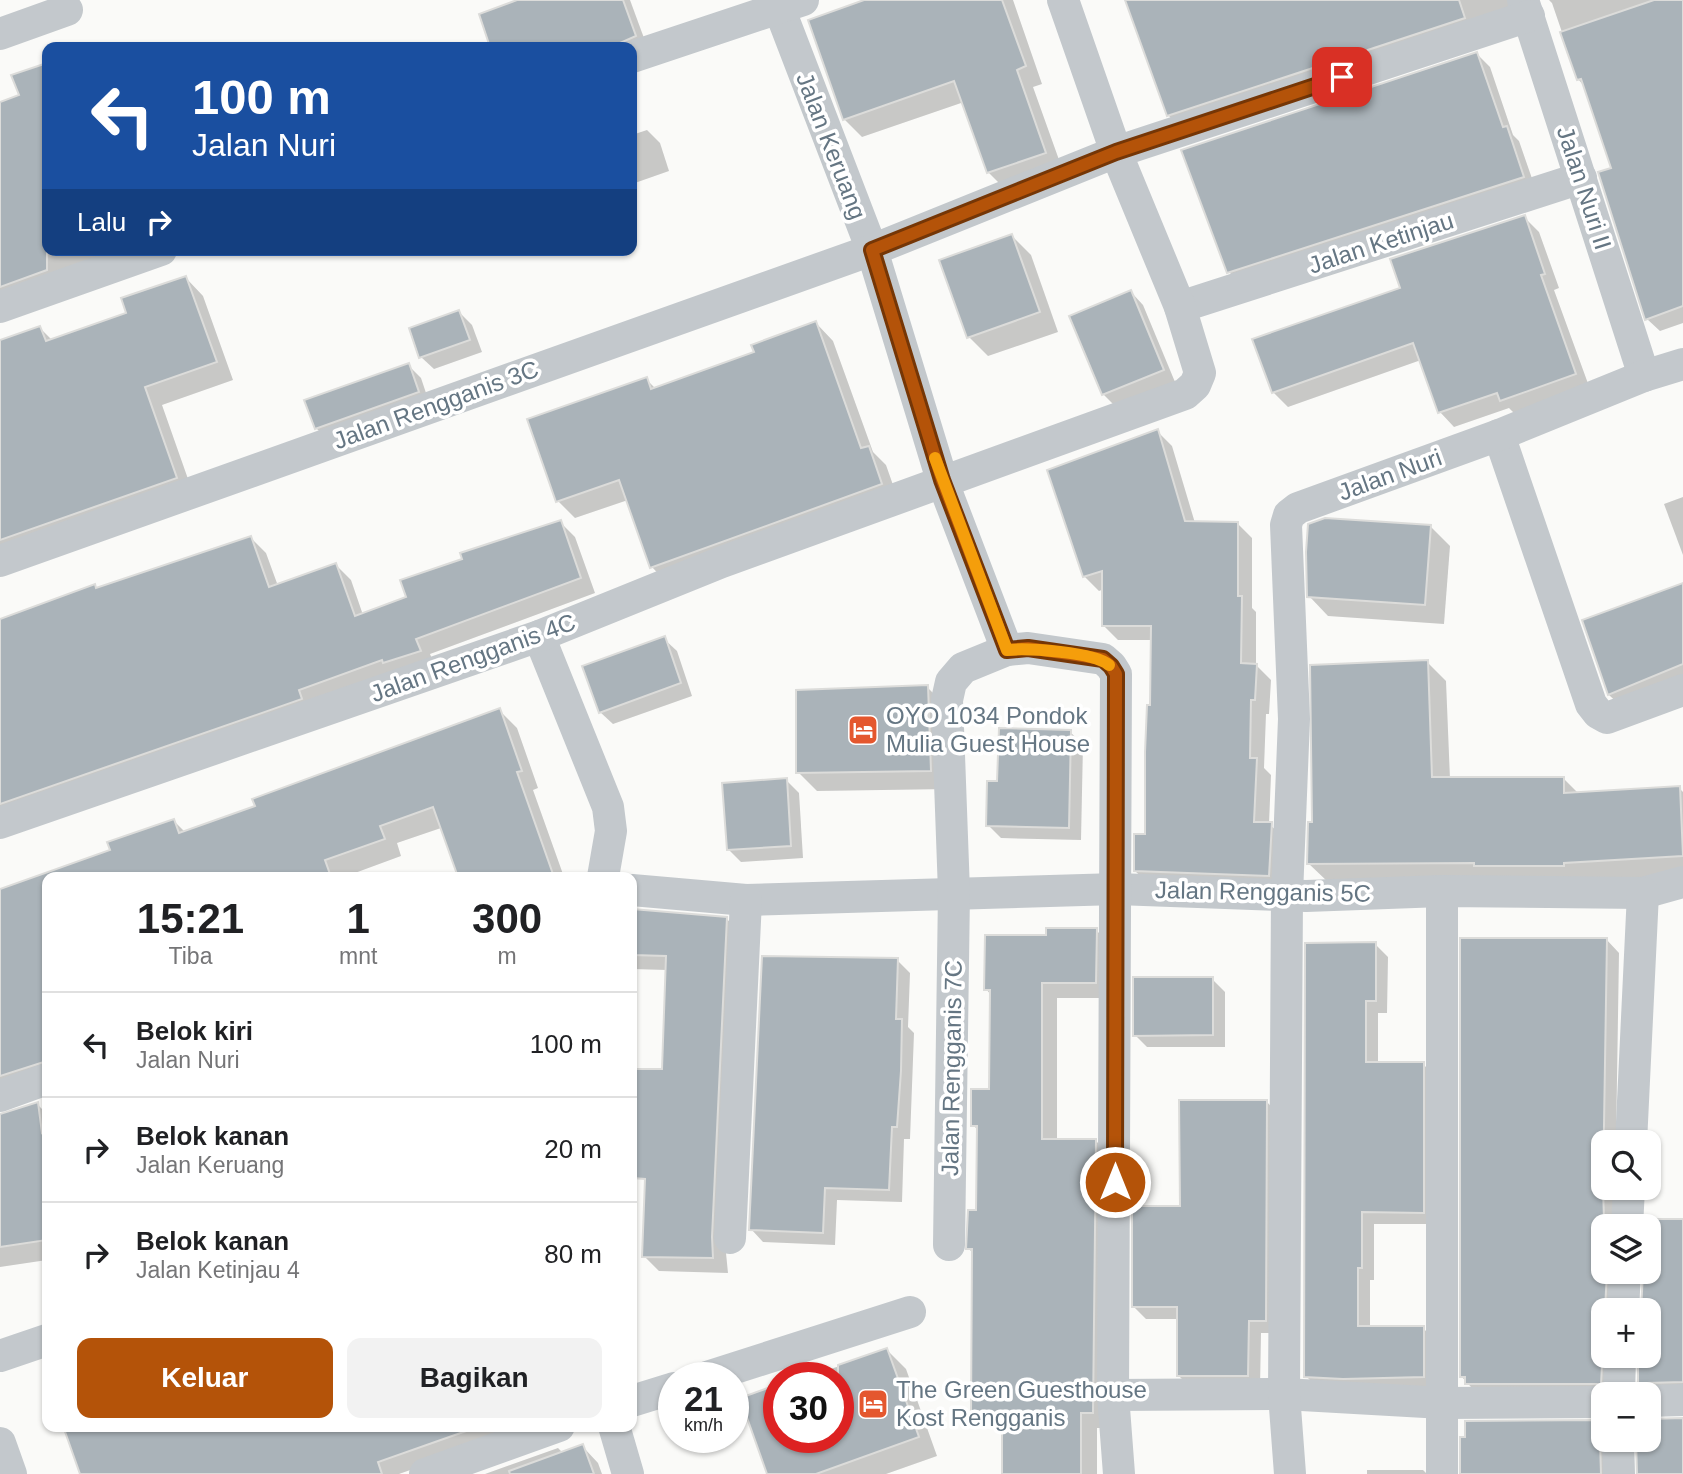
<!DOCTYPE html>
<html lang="id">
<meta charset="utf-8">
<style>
:root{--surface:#fff;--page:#f2f2f2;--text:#202124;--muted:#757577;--line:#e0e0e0;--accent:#b45309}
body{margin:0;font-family:Helvetica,sans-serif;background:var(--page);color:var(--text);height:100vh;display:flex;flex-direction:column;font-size:26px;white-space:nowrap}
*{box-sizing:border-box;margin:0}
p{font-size:23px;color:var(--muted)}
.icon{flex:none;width:38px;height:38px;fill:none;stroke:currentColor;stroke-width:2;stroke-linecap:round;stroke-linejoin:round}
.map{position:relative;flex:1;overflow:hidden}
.drawer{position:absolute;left:42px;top:872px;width:595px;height:560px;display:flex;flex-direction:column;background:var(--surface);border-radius:14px;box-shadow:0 2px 5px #0004}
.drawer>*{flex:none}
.top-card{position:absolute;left:42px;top:42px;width:595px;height:214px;border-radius:14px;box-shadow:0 2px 5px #0004;background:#1a4fa0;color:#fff;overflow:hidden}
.tools{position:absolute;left:1591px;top:1130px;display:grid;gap:14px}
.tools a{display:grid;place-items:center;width:70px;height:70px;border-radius:14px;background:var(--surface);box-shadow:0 2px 5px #0004;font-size:35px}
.speed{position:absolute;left:658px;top:1362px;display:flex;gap:14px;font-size:35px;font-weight:700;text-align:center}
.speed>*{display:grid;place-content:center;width:91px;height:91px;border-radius:50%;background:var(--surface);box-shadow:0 2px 5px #0004;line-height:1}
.speed small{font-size:18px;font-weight:400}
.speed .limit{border:10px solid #d22;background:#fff;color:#111}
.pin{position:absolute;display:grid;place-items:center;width:60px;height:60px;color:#fff;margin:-30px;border-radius:14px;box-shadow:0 4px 10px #0006}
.me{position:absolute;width:77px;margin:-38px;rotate:0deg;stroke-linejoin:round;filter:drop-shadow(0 0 5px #0008)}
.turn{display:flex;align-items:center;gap:24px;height:147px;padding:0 35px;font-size:32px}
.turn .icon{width:91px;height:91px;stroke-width:2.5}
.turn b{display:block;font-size:49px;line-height:60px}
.then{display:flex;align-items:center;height:66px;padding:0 35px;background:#0003;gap:14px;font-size:26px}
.eta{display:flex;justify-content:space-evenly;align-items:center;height:119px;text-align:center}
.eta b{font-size:42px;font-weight:700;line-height:49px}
.primary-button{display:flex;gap:14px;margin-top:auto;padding:14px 35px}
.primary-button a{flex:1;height:80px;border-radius:14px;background:var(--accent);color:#fff;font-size:28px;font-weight:700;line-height:80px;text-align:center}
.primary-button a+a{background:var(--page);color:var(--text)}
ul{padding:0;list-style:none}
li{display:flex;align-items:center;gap:21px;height:105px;padding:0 35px;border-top:2px solid var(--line)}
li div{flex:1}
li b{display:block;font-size:26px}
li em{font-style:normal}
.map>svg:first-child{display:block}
.shadow{fill:#0003}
.building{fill:#aab3b9;stroke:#dcdcda;stroke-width:2}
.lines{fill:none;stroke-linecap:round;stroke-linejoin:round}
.minor{stroke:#c3c8cc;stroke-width:32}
.route-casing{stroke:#753606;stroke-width:18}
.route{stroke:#b45309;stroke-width:12}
.slow{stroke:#f59e0b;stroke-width:12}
.labels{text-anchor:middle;stroke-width:7;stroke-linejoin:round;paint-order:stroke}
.street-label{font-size:24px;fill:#657683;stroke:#fff}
.poi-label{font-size:24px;fill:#657683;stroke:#fff;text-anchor:start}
</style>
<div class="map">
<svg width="1683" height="1474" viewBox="0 0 1683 1474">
<rect width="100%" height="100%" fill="#fafaf8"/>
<g class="shadow">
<polygon points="525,0 630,0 648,49 492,47 481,15"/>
<polygon points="869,0 1013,0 1042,84 1033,87 1063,171 1006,190 988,172 964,102 862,137 844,119"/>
<polygon points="1127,0 1523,0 1517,9 1181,128 1168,115"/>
<polygon points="1549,0 1683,0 1683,323 1660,331 1647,319 1613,169 1585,87 1578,79 1552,3"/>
<polygon points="1477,54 1490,67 1513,135 1519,141 1536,190 1241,284 1229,272"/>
<polygon points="47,64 47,250 154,250 0,308 0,104 21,96 14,76"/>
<polygon points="647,130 660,143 669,171 632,184 632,135"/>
<polygon points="1524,217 1539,232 1559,288 1554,290 1590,389 1516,415 1509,408 1454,427 1440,412 1421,360 1288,407 1273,392 1402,289"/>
<polygon points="1012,236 1031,255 1058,332 988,356 969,337"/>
<polygon points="186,278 203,296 233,380 162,405 194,496 0,564 0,343 40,328 53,341 128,314"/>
<polygon points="1131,292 1143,305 1175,382 1116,407 1103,394"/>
<polygon points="459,312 472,325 482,352 434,369 421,357"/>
<polygon points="816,323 833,341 873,452 886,465 899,502 669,585 652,567 628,500 575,518 558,501 646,379 656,389 756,353"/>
<polygon points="408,365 421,378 430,405 329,441 316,428"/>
<polygon points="1157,431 1172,446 1195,523 1237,523 1252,538 1252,608 1256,612 1256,665 1271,680 1269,714 1266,714 1264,768 1271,775 1269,824 1286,839 1284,890 1150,885 1135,871 1147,836 1152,640 1118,640 1104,626 1104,589 1099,591 1084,576"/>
<polygon points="1683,497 1683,555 1664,504"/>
<polygon points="560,522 575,537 595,593 430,654 435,666 0,828 0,620 94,586 98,590 251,538 266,553 278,586 336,565 351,580 363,615 408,598 465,560"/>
<polygon points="1431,527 1450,546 1444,624 1328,616 1309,596"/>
<polygon points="1683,584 1683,682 1623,708 1609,695 1584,621"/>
<polygon points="664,639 677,651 692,696 613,724 600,712"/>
<polygon points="1427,662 1446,681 1450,779 1563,778 1579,794 1679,788 1683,792 1683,875 1582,882 1328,882 1308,863 1313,824"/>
<polygon points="927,687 946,706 949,789 817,791 798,772"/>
<polygon points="499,710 517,728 538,788 533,790 564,877 460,877 441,828 397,843 401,856 344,877 47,877 47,1083 0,1108 0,891 112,851 174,821 185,832 257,807"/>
<polygon points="1070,732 1083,744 1081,840 1001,838 988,825 999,783"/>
<polygon points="786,780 799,793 803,858 741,862 729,850"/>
<polygon points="632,912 726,918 741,934 726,1253 728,1273 659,1271 644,1256 655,1162 632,1162 632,1070 663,1071 667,970 632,969"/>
<polygon points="1096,930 1112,946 1112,998 1057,998 1057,1140 1095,1140 1111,1156 1108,1428 1097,1428 1097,1474 1003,1474 1004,1428 989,1428 973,1412 974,1254 968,1248 978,1212 979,1131 973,1125 991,1091 991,995 986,989 1048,937"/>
<polygon points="1606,939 1619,953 1616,1143 1603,1143 1603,1188 1616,1188 1616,1227 1603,1227 1603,1272 1626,1272 1618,1311 1603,1311 1603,1356 1621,1356 1614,1395 1480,1397 1462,1377"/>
<polygon points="1375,944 1388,957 1387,1013 1378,1013 1378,1064 1423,1064 1435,1076 1435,1224 1374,1224 1374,1280 1370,1280 1370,1327 1423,1328 1435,1340 1435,1389 1319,1389 1306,1376 1307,945"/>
<polygon points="897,960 910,973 908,1027 914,1033 910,1139 904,1139 902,1202 837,1200 835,1245 763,1242 751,1229"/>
<polygon points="1212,979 1225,992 1225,1047 1147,1047 1135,1035"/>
<polygon points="1267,1102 1279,1115 1278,1333 1261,1333 1260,1388 1191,1388 1179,1376 1179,1319 1146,1319 1133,1306 1182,1208"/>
<polygon points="37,1104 47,1114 47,1260 0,1267 0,1115"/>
<polygon points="1683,1221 1683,1395 1652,1398 1639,1385 1648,1356 1648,1272"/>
<polygon points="887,1350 906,1369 937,1456 886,1474 768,1474 779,1437 838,1437 838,1377 807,1377"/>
<polygon points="1603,1422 1603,1440 1613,1474 1462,1474 1467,1423"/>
<polygon points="65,1426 557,1426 478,1446 399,1474 79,1474 82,1473"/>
<polygon points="558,1448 565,1455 584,1448 598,1463 602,1474 485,1474"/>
<polygon points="1367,1470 1423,1470 1427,1474 1355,1474 1367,1474"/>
</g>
<g class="building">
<polygon points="517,0 623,0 636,36 611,47 490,47 479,14"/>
<polygon points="864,0 1002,0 1026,66 1017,70 1046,153 987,173 954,81 843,120 808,20"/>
<polygon points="1125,0 1459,0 1465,18 1167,116"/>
<polygon points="1654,0 1683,0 1683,306 1645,320 1599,175 1598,172 1611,168 1581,79 1577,80 1560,32"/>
<polygon points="1477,52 1503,127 1507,126 1524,177 1227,273 1181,150"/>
<polygon points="47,63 47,270 0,287 0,102 19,95 11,75"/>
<polygon points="1525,215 1545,274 1541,275 1576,374 1500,401 1497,393 1438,413 1413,343 1272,393 1252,339 1400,288 1390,259"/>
<polygon points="1012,234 1040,312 967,338 939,260"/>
<polygon points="186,276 217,362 145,387 177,478 0,540 0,340 40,326 46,341 126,313 121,298"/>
<polygon points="1131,290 1164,370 1102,395 1069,316"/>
<polygon points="459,310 470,340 419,358 409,328"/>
<polygon points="816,321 861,448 869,446 882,484 650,568 619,480 556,502 527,419 647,377 651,389 754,352 751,345"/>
<polygon points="409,363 419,392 315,429 304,400"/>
<polygon points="1158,429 1185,521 1238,522 1238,596 1242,596 1241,663 1257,664 1255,700 1251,700 1250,758 1257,758 1254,822 1272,822 1269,876 1134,871 1134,834 1145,834 1145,752 1147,705 1150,705 1151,626 1102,626 1102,571 1083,577 1047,470"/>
<polygon points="1325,518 1431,525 1425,605 1307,597 1306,552 1308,524"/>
<polygon points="561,520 581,578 416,639 421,651 383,663 382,660 299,690 302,699 0,804 0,619 95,584 96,588 251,536 269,587 336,563 355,616 406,597 400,580 462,559 460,553"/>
<polygon points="1683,583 1683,664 1608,695 1582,620"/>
<polygon points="665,636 681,683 599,713 582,666"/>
<polygon points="1428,660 1432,777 1564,777 1564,793 1680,786 1683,856 1564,863 1564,866 1474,866 1474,863 1307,864 1308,822 1312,822 1310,665"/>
<polygon points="928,685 931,771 796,773 796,690"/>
<polygon points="500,708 522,771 517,772 554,877 458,877 433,807 380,826 385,839 325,860 331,877 47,877 47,1061 0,1076 0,889 110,850 107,842 174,819 179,833 255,806 252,799"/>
<polygon points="999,728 1071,730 1069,828 986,826 987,781 997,781"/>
<polygon points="787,778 791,846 727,850 722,783"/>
<polygon points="632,909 727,917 712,1237 713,1258 642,1257 645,1179 632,1178 632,1069 662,1069 666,956 632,955"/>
<polygon points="1046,928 1097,928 1096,983 1042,983 1042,1139 1096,1139 1093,1413 1081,1413 1081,1474 1002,1474 1002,1413 971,1413 972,1249 966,1249 968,1210 976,1210 977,1126 971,1126 971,1089 989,1089 990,990 984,990 985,935 1046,935"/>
<polygon points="1460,938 1607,938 1603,1188 1604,1219 1609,1219 1609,1227 1603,1227 1603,1272 1607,1272 1601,1384 1465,1384 1465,1377 1460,1377"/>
<polygon points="1376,942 1376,1001 1366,1001 1366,1062 1424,1062 1424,1213 1362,1212 1362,1268 1358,1268 1358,1326 1424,1326 1424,1377 1343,1379 1304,1377 1305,943"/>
<polygon points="762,956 898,958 896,1019 902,1019 901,1071 897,1127 892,1127 889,1190 825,1188 823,1233 749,1230"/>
<polygon points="1133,977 1213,977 1213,1035 1133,1036"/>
<polygon points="1179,1100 1267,1100 1266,1321 1249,1321 1248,1376 1177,1376 1177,1307 1132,1307 1132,1206 1180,1206"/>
<polygon points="38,1102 42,1133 47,1131 47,1240 0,1247 0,1114"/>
<polygon points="1646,1219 1683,1219 1683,1382 1647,1383 1638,1386 1638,1356 1648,1356 1648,1311 1641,1311 1643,1272 1648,1272 1648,1227 1645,1227"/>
<polygon points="887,1348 919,1437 816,1474 767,1474 740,1398 779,1384 779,1437 838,1437 838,1365"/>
<polygon points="1683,1418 1683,1474 1637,1474 1636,1440 1648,1440 1648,1419"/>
<polygon points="1603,1420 1600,1441 1601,1474 1460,1474 1460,1437 1465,1437 1465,1421"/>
<polygon points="63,1426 468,1426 469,1430 378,1462 382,1474 80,1474"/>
<polygon points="583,1444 594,1474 510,1474 509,1471"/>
</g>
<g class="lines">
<g class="minor">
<polyline points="776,0 872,250 942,480 1007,650"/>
<polyline points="1523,0 1644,376"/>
<polyline points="0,34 67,10"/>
<polyline points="632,57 803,0"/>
<polyline points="0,307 161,250"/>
<polyline points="1180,307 1581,178"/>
<polyline points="1499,435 1591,704 1598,713 1607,718 1683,690"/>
<polyline points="0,561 872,250 1116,152 1529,16"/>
<polyline points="539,636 608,807 611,831 603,877"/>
<polyline points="0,823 539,636 722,562 1185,394 1195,385 1200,373 1180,307 1116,152 1063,0"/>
<polyline points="632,890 746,900 1117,889 1306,896 1442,891 1643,893 1683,882"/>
<polyline points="0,1096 47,1079"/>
<polyline points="1631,1143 1643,893"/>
<polyline points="1627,1227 1629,1188"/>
<polyline points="730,1238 746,900"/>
<polyline points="949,1245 954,892 947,700 951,682 963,668 1007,650 1028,648 1103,659 1111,666 1116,674 1113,1395 1119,1474"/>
<polyline points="1623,1311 1625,1272"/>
<polyline points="0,1356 47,1340"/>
<polyline points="707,1377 910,1312"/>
<polyline points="1113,1395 1284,1394 1443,1403 1603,1402"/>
<polyline points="1619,1395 1620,1356"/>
<polyline points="632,1401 674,1388"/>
<polyline points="1648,1401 1683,1400"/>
<polyline points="614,1426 628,1474"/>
<polyline points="1618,1440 1619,1474"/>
<polyline points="0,1443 11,1474"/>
<polyline points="425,1474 559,1426"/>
<polyline points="1290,1474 1284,1394 1287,895 1294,719 1286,525 1289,515 1298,508 1499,435 1644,376 1683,364"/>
<polyline points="1442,1474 1442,891"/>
</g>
</g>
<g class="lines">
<g class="route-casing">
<polyline id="route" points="1115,1182 1116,674 1111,666 1103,659 1028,648 1007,650 942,480 872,250 1116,152 1342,77"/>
</g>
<use href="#route" class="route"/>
<path class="slow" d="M935,458L1007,650C1028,648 1094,652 1109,665"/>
</g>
<defs>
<g id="hotel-square" transform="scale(1.575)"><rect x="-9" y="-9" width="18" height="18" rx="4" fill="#e4572e" stroke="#fff"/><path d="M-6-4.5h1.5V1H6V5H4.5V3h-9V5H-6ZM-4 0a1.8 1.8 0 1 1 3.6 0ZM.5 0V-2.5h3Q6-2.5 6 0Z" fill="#fff"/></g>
</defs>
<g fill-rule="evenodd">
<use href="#hotel-square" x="863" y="730"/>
<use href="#hotel-square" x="873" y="1404"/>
</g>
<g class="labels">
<g class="street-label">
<text transform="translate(831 146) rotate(69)" y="8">Jalan Keruang</text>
<text transform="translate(1584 188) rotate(72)" y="8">Jalan Nuri II</text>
<text transform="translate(1381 243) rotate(-18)" y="8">Jalan Ketinjau</text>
<text transform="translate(436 405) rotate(-20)" y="8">Jalan Rengganis 3C</text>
<text transform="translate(1390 475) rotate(-20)" y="8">Jalan Nuri</text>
<text transform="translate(473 658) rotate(-20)" y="8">Jalan Rengganis 4C</text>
<text transform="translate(1263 892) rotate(1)" y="8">Jalan Rengganis 5C</text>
<text transform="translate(952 1068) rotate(-89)" y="8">Jalan Rengganis 7C</text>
</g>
<g class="poi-label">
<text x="886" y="724">OYO 1034 Pondok<tspan x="886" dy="28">Mulia Guest House</tspan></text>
<text x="896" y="1398">The Green Guesthouse<tspan x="896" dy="28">Kost Rengganis</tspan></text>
</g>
</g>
</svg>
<div class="tools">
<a><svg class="icon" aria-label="search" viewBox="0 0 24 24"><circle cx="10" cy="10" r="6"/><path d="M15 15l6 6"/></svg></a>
<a><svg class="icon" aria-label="layers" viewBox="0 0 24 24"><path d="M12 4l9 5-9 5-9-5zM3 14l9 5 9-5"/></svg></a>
<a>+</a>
<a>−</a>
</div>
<div class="speed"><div>21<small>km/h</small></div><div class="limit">30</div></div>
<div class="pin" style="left:1342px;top:77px;background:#d93025"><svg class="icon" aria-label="arrive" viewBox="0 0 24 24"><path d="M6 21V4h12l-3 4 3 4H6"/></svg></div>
<svg class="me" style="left:1115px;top:1182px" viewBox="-20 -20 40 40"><circle r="17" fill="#b45309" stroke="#fff" stroke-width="3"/><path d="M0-11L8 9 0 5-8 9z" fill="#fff"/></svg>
<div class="top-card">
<div class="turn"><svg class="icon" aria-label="left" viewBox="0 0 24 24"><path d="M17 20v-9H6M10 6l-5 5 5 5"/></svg><div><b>100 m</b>Jalan Nuri</div></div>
<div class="then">Lalu<svg class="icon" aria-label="right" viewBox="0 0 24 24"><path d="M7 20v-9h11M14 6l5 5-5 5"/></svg></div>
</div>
<section class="drawer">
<div class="eta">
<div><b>15:21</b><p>Tiba</p></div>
<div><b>1</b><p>mnt</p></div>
<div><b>300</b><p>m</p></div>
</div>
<ul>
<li><svg class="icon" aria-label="left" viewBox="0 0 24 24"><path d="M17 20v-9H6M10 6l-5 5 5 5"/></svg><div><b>Belok kiri</b><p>Jalan Nuri</p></div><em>100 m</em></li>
<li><svg class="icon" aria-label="right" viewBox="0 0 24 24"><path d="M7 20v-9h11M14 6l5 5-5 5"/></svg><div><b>Belok kanan</b><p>Jalan Keruang</p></div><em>20 m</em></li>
<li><svg class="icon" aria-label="right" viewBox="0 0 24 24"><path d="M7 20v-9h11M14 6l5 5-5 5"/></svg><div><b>Belok kanan</b><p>Jalan Ketinjau 4</p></div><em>80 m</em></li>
</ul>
<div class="primary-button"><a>Keluar</a><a>Bagikan</a></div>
</section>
</div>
